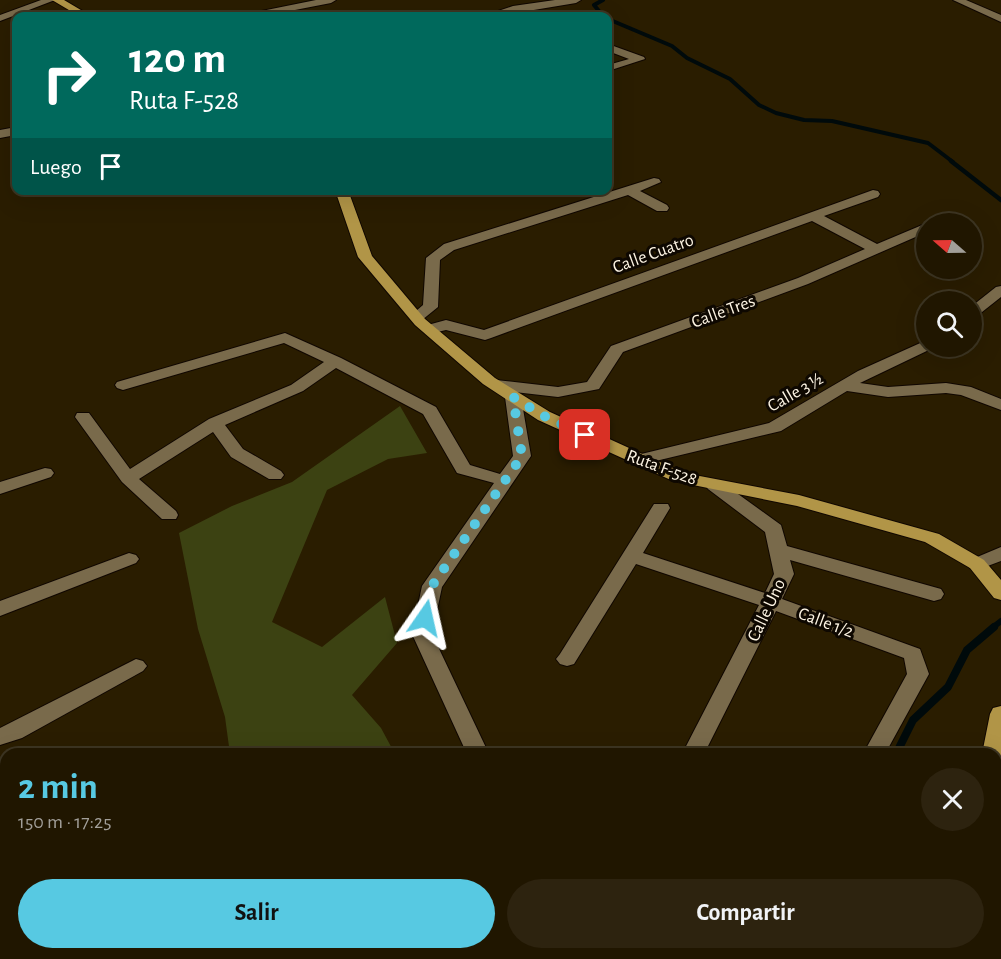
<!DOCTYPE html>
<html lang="es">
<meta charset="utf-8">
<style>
:root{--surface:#201600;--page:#2d230f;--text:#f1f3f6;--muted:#a29f99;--line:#3d3522;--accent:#57c9e2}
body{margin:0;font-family:"Alegreya Sans",sans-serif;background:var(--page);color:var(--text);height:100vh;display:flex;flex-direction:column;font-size:22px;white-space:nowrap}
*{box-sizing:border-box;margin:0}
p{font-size:20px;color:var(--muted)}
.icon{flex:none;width:33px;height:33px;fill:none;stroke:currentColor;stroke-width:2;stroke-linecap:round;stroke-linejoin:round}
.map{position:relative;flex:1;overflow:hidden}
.side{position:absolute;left:0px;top:748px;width:1002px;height:212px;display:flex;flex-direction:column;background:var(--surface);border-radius:18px 18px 0 0;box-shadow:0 6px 24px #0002,0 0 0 2px var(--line)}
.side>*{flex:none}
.top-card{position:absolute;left:12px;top:12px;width:600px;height:183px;border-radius:12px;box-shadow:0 6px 24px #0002,0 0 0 2px var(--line);background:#00695c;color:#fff;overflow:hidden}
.needle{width:39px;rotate:290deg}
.controls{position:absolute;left:916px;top:213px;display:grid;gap:12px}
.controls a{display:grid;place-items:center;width:66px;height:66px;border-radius:50%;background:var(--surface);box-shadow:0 6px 24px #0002,0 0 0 2px var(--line);font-size:30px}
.pin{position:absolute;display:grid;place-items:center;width:51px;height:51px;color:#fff;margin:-26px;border-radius:12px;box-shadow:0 3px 9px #0006}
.me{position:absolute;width:66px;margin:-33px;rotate:11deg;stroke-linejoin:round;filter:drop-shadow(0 0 4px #0008)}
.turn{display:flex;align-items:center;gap:21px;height:126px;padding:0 18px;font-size:27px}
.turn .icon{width:78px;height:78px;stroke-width:2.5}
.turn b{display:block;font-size:42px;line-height:51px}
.then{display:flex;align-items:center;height:57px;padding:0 18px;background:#0003;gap:12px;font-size:22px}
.round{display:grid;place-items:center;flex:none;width:63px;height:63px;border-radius:32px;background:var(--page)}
.head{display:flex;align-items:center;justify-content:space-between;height:102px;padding:0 18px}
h1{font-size:36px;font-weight:600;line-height:45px;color:var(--accent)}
.primary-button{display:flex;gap:12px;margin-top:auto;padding:12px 18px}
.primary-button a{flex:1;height:69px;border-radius:36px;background:var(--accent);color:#111;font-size:24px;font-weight:600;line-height:69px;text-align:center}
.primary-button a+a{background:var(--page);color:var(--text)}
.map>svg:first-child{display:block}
.green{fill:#3c4212}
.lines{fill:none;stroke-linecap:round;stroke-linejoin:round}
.stream-far3{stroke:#000a0b;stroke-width:4}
.stream-far2{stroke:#000a0b;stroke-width:4.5}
.stream-far1{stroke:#000a0b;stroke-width:6}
.stream{stroke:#000a0b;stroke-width:8}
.minor-casing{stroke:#100700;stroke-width:2}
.major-casing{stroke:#100700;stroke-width:2}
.minor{fill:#796a4b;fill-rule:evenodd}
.major{fill:#b19547;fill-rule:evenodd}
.route{stroke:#57c9e2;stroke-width:10;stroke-dasharray:0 18}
.labels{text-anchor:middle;stroke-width:6;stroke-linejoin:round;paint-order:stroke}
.street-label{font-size:18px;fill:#fdf4e3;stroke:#0e0801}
</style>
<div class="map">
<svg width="1001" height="959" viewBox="0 0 1001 959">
<rect width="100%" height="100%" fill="#2a1d00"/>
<g class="green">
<polygon points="400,406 427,453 388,459 327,490 272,622 322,647 385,597 397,643 352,695 381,728 395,754 230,754 225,717 198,629 179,533 232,506 292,482"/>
<polygon points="102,954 378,954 379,959 106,959"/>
</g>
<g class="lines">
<g class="stream-far3">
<polyline points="603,0 594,5 603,16"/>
<polyline points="608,19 672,46 687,58 730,79 759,105 776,113 804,120 832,121 928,143 953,162"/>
</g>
<polyline class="stream-far2" points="951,161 1001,200"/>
<polyline class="stream-far1" points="992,628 1001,621"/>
<g class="stream">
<polyline points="896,754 913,720 948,687 967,650 994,627"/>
<polyline points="749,959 751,954"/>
</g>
<g class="minor-casing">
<g id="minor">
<polygon points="41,0 55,0 0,21 0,15"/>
<polygon points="316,0 336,0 331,3 264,16 246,16 251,13"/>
<polygon points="555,0 581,0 576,3 498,16 483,16 513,6"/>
<polygon points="953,0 966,0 1001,15 1001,22"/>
<polygon points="608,44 644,57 645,59 608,71 608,65 629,59 608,51"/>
<polygon points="16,127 16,135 0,138 0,130"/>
<polygon points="654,178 659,179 661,182 640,191 667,205 669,208 667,211 657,211 628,195 454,250 440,260 438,307 422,320 412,320 409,317 423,305 426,258 444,244"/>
<polygon points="873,190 878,191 880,194 878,197 824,216 877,244 927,223 930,224 927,224 927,232 808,284 623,352 599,389 558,397 496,390 488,385 496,380 558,387 587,382 611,346 798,278 865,249 812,221 491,338 485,340 446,330 429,334 421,329 424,326 446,320 484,330"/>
<polygon points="1001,286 1001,297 977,316 972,318 972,306 996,287"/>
<polygon points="285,333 341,358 436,407 470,465 500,474 513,456 505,397 513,392 521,397 531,456 442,587 432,634 489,754 467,754 412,634 422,586 494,483 457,473 423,414 336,368 303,391 225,425 243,449 281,471 284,475 281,479 269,479 231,457 213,432 139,479 176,511 178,515 176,519 162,519 122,482 75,417 77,413 89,413 130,469 209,419 291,385 324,362 284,343 123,390 117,388 115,385 117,382"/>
<polygon points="927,340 927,346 934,346 933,348 860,383 888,387 946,383 971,387 1001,399 1001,410 961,395 946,393 888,397 847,391 781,431 639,465 633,464 630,460 633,456 769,423 858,371"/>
<polygon points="45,468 51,469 54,473 51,477 0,494 0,482"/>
<polygon points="714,480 720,481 781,525 787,546 941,589 944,594 941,599 934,601 790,560 794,574 782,599 920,649 929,674 885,754 863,754 907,674 904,658 776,611 704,754 682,754 759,605 636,564 574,664 567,666 560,664 556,659 560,654 654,504 668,504 670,508 643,553 765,593 774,574 765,532 708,489 705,485 708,481"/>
<polygon points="1001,547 1001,561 977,570 970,568 967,564 970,560"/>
<polygon points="129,553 136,555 139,559 136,563 0,616 0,601"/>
<polygon points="136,659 143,661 147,666 143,671 22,738 0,745 0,728"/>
<polygon points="996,801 1001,802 1001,820 996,819"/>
<polygon points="6,878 6,898 0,900 0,880"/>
</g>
</g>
<g class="major-casing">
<g id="major">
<polygon points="52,0 64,0 91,16 79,16"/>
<polygon points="335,190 348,190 372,256 425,319 495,378 550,412 684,473 799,495 939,534 984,560 1001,580 1001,600 994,598 970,568 925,542 797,506 673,481 538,420 483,384 415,325 358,257"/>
<polygon points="1001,706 1001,760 996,762 996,754 982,754 990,714 993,708"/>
<polygon points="945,954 971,954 970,959 944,959"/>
</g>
</g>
<use href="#minor" class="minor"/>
<use href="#major" class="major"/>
</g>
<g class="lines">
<polyline class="route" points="425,618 432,586 522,456 513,397 544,416 585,435"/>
</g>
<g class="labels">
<g class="street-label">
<text transform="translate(653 253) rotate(-20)" y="6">Calle Cuatro</text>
<text transform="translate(723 311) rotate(-20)" y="6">Calle Tres</text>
<text transform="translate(795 392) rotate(-30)" y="6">Calle 3 ½</text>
<text transform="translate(662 467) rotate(20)" y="6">Ruta F-528</text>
<text transform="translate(766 610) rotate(-65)" y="6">Calle Uno</text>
<text transform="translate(826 622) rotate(20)" y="6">Calle 1/2</text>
</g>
</g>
</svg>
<div class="controls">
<a><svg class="needle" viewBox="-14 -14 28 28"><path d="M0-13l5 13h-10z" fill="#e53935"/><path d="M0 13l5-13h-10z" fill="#a29f99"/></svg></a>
<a><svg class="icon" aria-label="search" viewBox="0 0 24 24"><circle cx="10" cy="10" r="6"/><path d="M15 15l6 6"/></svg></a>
</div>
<div class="pin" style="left:585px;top:435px;background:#d93025"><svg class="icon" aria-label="arrive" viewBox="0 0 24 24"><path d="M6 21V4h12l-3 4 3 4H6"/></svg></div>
<svg class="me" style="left:425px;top:618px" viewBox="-20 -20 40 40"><path d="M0-17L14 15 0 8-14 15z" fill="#57c9e2" stroke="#fff" stroke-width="4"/></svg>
<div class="top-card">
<div class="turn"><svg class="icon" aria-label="right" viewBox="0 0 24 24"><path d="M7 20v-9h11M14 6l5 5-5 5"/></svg><div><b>120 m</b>Ruta F-528</div></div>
<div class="then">Luego<svg class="icon" aria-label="arrive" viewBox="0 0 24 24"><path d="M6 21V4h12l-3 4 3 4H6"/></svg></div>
</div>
<section class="side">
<div class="head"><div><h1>2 min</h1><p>150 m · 17:25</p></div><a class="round"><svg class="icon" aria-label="close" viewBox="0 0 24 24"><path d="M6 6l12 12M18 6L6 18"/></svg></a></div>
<div class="primary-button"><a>Salir</a><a>Compartir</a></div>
</section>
</div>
